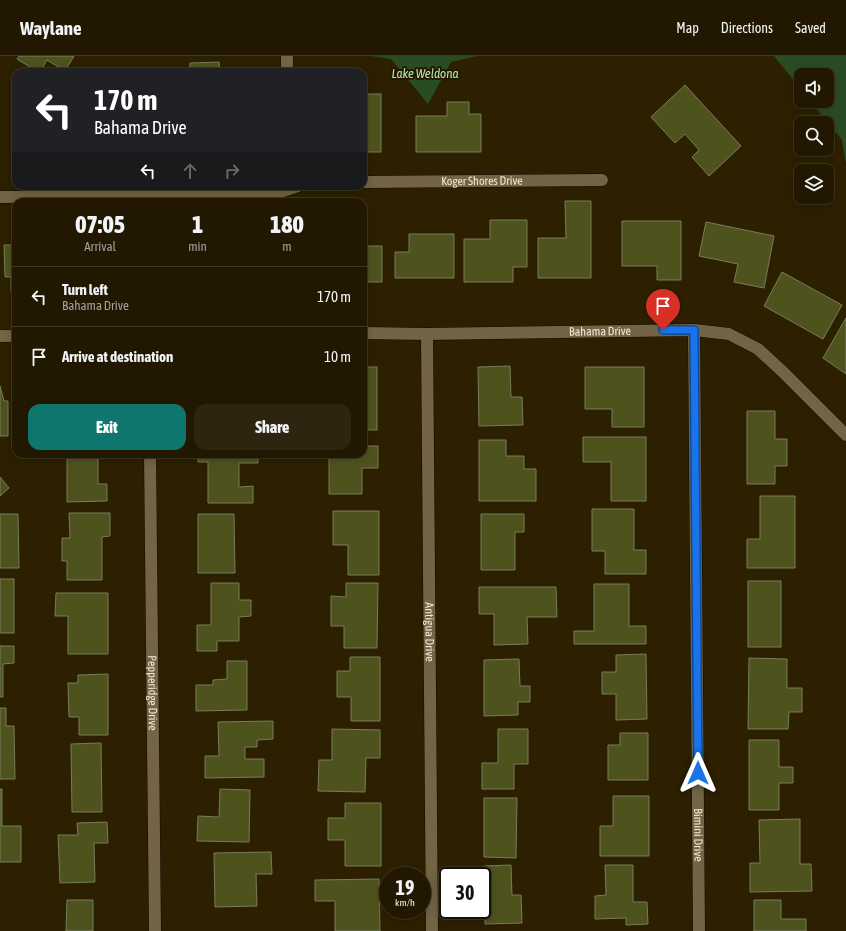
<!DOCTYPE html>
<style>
:root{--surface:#221801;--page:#2e2510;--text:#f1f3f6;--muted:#a2a099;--line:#3f3723;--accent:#0f766e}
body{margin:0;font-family:"Asap Condensed",sans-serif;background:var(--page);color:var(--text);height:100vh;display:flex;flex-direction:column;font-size:15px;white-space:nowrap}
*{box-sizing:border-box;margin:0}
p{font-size:13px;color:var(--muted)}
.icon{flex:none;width:22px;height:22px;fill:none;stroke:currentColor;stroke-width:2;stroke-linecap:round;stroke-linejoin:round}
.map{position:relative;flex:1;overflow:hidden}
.drawer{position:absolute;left:12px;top:142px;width:355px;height:260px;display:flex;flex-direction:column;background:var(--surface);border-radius:12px;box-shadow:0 2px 10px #0003,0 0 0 1px var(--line)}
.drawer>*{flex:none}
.guide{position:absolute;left:12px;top:12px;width:355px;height:122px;border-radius:12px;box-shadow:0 2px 10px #0003,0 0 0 1px var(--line);background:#202124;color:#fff;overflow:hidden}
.tools{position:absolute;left:794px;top:12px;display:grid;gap:8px}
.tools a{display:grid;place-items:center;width:40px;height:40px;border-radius:8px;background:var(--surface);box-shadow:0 2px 10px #0003,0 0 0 1px var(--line);font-size:20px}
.speed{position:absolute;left:379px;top:811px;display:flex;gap:8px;font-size:20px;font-weight:700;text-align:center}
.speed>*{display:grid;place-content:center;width:52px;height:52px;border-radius:50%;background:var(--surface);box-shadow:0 2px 10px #0003,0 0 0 1px var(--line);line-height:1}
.speed small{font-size:10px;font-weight:400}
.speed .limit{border:2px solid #111;border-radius:6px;background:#fff;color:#111}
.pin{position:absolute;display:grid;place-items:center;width:34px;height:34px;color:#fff;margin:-41px -17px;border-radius:50% 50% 50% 0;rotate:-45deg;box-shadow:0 0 4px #0007}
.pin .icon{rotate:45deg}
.me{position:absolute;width:44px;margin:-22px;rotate:0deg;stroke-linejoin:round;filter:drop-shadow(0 0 3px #0008)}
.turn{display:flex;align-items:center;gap:14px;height:84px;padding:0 16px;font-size:18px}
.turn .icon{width:52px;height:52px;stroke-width:2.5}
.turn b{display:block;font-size:28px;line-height:34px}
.lanes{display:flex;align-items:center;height:38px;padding:0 16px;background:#0003;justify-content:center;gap:20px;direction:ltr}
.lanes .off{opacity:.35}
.eta{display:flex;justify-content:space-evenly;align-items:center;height:68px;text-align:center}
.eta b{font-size:24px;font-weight:800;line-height:28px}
.primary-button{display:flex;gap:8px;margin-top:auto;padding:8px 16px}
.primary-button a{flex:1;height:46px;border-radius:12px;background:var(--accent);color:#fff;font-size:16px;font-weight:800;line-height:46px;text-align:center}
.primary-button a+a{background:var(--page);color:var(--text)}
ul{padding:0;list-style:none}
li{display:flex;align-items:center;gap:12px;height:60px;padding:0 16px;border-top:1px solid var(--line)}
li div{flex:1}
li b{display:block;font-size:15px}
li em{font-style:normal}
header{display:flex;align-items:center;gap:24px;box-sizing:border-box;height:56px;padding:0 20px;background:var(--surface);border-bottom:1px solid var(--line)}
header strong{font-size:19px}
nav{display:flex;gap:22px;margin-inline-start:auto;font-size:14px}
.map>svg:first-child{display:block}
.water{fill:#2a4c25}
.building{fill:#4e531e;stroke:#787c5a}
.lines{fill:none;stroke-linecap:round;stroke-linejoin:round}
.minor-casing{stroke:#130a00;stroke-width:13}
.minor{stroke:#726445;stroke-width:12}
.route-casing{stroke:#114b97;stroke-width:10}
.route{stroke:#1a73e8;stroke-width:7}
.labels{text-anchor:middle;stroke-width:4;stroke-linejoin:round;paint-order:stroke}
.street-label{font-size:12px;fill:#efe8d6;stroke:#231700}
.water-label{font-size:13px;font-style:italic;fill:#b1eaa8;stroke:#231700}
</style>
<header>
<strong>Waylane</strong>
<nav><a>Map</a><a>Directions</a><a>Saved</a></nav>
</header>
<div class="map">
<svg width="846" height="875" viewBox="0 0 846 875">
<rect width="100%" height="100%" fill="#2d2001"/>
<g class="water">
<polygon points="371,0 477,0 451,6 428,48 391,3"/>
<polygon points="774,0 846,0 846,108 842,84 810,45 827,45 827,19 801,19 801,33"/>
</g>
<g class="building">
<polygon points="19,0 74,0 65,15 47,4 40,16 38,16 17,3"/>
<polygon points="219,6 220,16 190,16 190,7"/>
<polygon points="685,29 741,90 709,120 692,101 699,94 685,78 675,87 651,61"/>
<rect x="363" y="38" width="18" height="58"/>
<polygon points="447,46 469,46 469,58 481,58 481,96 416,96 416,60 447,60"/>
<polygon points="565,145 591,145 591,222 538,222 538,182 566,182"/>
<polygon points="490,164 527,164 527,211 513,211 513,226 464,226 464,183 490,183"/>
<polygon points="622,165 681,165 681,224 657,224 657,210 622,210"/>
<polygon points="706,166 774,180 764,232 734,226 738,208 699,200"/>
<polygon points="409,178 454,178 454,222 395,222 395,196 409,196"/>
<polygon points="4,189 16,189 16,235 11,235 11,221 5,221"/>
<rect x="363" y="190" width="19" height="36"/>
<polygon points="782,216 842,249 823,283 764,250"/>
<polygon points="846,262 846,318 823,302"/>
<polygon points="510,310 511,341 522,341 523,369 479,370 478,311"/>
<rect x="363" y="311" width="14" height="63"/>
<polygon points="585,311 644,311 644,371 612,371 612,353 585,353"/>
<polygon points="0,330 4,345 8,345 8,380 0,380"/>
<polygon points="747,355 775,355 775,383 787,383 787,410 775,410 775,428 747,428"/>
<polygon points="583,381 646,381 646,445 611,445 611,406 583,406"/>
<polygon points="479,384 506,384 506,400 524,400 524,413 536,413 536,445 479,445"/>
<polygon points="363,390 378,390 378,412 362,412 362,438 329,438 329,398 363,398"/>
<polygon points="67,398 98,398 98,428 107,428 107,445 67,446"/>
<polygon points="198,398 258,398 258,407 239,407 239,431 253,430 253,447 208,447 208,406 198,406"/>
<polygon points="0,421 9,432 0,440"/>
<polygon points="760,440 795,440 795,512 747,512 747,483 760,483"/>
<polygon points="592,453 634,453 634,494 646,494 646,518 605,518 605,495 592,495"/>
<polygon points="333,455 379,455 379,519 348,519 348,489 333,489"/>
<polygon points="69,457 110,457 110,480 102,481 102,524 67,524 67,505 62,505 62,482 70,482"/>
<polygon points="0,458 18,458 19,512 0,512"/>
<polygon points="198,458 234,458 235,517 198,517"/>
<polygon points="481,458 524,458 524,476 515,476 515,514 481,514"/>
<rect x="0" y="523" width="14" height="54"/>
<rect x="748" y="525" width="33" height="66"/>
<polygon points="211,527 239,527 239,544 251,544 251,560 239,561 239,585 217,585 217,595 197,595 197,569 211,569"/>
<polygon points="346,527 378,527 377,592 344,592 344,570 331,570 331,540 346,541"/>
<polygon points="594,528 629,528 629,570 646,570 646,588 574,588 574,575 594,575"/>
<polygon points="479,531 556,531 557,561 527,561 528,588 494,589 494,558 479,558"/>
<polygon points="56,537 108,537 108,598 68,598 68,560 55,560"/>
<polygon points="0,590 14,590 14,607 3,608 3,641 0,641"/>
<polygon points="646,598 647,663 616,664 616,638 602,638 602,616 616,616 616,599"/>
<polygon points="350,601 380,601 380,665 351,665 351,641 337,641 337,615 350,615"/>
<polygon points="749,602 787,603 787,632 802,632 802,656 789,656 788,673 748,673"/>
<polygon points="519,603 520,630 530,630 530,646 518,646 518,659 484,660 484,604"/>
<polygon points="227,605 247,605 247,654 196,655 196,629 213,629 213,624 227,623"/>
<polygon points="108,618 108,679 79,679 79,661 69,661 68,627 78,627 78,619"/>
<polygon points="0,652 6,652 6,670 14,670 15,723 0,723"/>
<polygon points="273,665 273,683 257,684 257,691 245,691 245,703 264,703 264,721 205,722 205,700 219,700 218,666"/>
<polygon points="332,673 380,674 380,702 366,702 365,736 318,735 319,704 332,704"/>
<polygon points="498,673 528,673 528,708 514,708 514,733 482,733 482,707 498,707"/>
<polygon points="620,677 648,677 648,724 608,724 608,689 620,689"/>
<polygon points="749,684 779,684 779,711 793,711 793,727 779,727 779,754 749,754"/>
<polygon points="101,687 102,756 72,756 71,688"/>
<polygon points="0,733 2,733 2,770 21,770 21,806 0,806"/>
<polygon points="220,733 250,734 249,786 197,785 198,760 219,761"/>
<polygon points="613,740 649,740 649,800 600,800 600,770 613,770"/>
<polygon points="484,742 517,742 516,802 484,801"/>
<polygon points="345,747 381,747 381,810 345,810 345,784 328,784 328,762 345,762"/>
<polygon points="800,763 800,808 811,808 812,835 750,836 750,807 760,807 759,764"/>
<polygon points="107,766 108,787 94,787 95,826 60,827 58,779 78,779 77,767"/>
<polygon points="271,796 272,818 256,818 257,850 215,851 214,797"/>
<polygon points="511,809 512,839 521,839 522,867 485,868 484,810"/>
<polygon points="605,809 633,809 633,846 647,846 648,868 626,869 626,862 595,863 595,840 606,839"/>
<polygon points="379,823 380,875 335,875 335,845 315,845 315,824"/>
<polygon points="67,844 93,844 93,875 66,875"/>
<polygon points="754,844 781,844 781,863 806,863 806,875 754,875"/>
</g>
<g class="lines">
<g class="minor-casing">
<g id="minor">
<polyline points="287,16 287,0"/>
<path id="s1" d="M363,126L602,124"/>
<polyline points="0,141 268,140 298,130"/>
<path id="s2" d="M694,274L699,875"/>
<path id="s3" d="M363,277L427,278L694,274L729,278L758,293L784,317L846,379"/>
<path id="s4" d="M427,278L432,875"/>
<polyline points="0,280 16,280"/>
<path id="s5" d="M150,398L155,875"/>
</g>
</g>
<use href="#minor" class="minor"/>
</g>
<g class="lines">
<g class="route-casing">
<polyline id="route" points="663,274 694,274 698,717"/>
</g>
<use href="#route" class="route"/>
</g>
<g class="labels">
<g class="street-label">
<text dy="4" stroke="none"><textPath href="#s1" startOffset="119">Koger Shores Drive</textPath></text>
<text dy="4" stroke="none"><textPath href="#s3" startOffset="237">Bahama Drive</textPath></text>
<text dy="4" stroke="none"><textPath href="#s4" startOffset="298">Antigua Drive</textPath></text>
<text dy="4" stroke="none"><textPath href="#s5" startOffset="239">Pepperidge Drive</textPath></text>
<text dy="4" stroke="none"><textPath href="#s2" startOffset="505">Bimini Drive</textPath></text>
</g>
<g class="water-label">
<text x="425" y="22">Lake Weldona</text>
</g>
</g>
</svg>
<div class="tools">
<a><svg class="icon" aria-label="sound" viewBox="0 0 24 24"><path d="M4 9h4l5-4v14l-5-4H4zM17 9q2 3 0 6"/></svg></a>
<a><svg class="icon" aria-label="search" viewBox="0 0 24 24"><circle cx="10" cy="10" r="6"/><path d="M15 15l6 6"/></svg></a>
<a><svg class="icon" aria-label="layers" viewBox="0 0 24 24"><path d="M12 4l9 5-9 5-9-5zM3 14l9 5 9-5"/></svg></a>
</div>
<div class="speed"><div>19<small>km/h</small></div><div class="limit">30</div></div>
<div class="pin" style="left:663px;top:274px;background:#d93025"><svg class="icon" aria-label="arrive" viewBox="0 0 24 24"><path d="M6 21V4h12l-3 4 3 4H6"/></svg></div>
<svg class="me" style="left:698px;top:717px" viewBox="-20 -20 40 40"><path d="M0-17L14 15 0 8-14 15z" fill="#1a73e8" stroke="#fff" stroke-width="4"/></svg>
<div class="guide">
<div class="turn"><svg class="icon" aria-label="left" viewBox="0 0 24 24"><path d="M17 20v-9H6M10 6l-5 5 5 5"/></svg><div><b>170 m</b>Bahama Drive</div></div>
<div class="lanes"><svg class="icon" aria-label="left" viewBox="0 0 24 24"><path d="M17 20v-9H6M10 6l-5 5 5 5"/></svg><svg class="icon off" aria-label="ahead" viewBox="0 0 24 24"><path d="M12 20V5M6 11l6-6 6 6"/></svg><svg class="icon off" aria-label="right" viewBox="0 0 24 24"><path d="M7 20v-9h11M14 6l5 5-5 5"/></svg></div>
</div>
<section class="drawer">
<div class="eta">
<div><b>07:05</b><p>Arrival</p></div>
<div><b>1</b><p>min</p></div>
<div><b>180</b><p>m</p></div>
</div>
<ul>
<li><svg class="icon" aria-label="left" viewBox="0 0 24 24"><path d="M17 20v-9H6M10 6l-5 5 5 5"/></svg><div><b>Turn left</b><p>Bahama Drive</p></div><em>170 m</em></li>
<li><svg class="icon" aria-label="arrive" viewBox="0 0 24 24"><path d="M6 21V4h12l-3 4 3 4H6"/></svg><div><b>Arrive at destination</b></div><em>10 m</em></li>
</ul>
<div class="primary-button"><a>Exit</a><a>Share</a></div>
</section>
</div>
